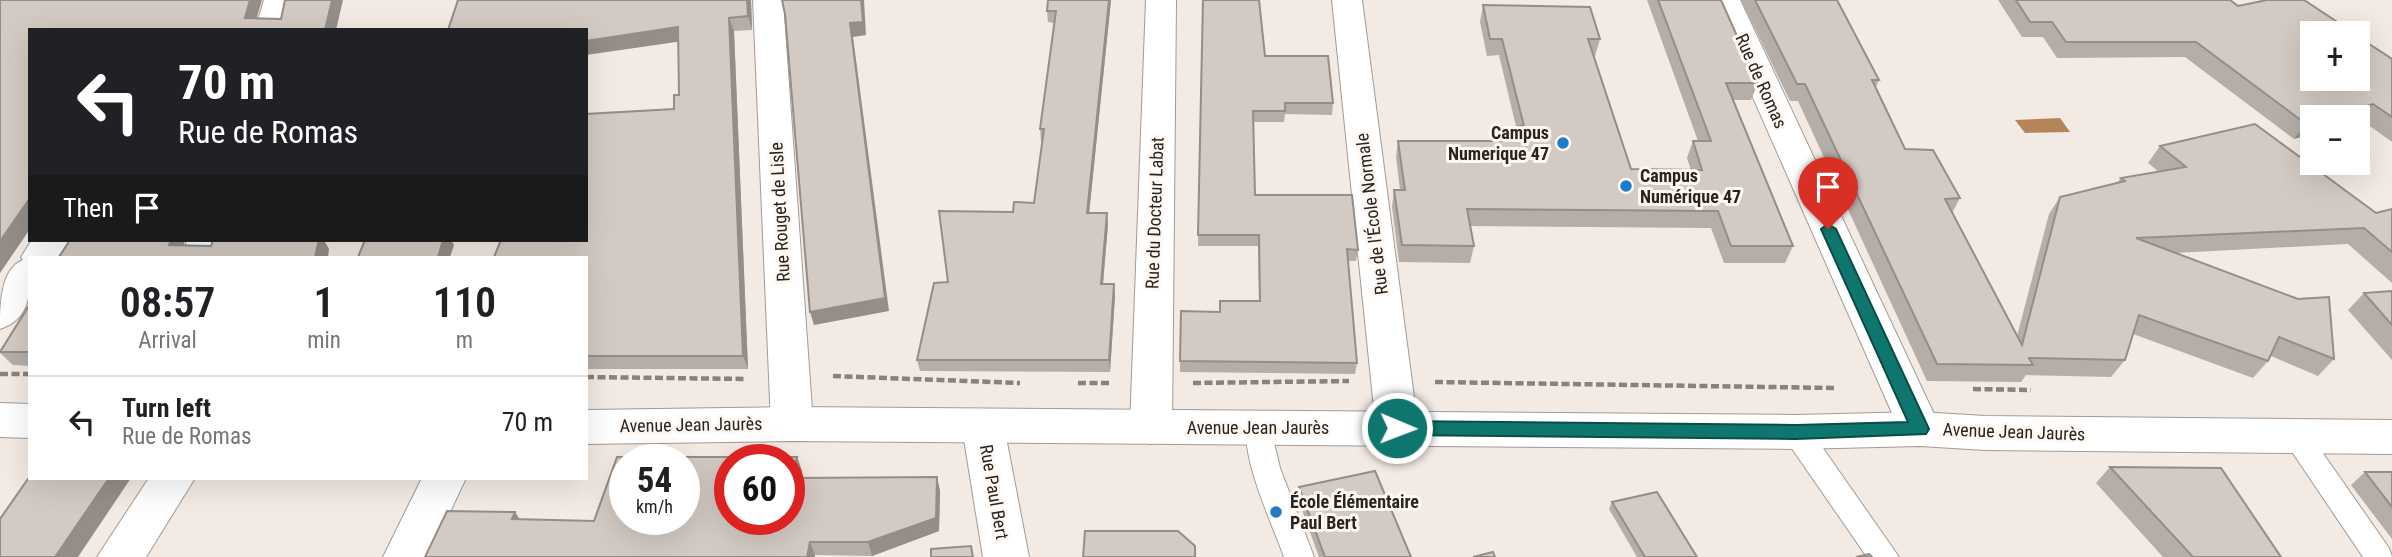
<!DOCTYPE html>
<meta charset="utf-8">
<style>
:root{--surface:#fff;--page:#f6f6f6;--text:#202124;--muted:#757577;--line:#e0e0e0}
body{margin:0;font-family:"Roboto Condensed",sans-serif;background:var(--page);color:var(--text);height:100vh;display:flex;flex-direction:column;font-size:26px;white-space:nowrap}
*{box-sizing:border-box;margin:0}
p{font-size:23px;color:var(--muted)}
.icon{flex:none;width:38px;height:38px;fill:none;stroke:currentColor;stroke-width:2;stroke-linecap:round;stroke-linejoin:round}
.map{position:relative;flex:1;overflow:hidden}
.panel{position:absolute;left:28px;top:256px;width:560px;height:224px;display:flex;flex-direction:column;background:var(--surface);border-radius:0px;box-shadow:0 7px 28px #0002}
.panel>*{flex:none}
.top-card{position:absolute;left:28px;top:28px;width:560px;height:214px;border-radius:0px;box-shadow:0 7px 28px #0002;background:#202124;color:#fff;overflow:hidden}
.controls{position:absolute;left:2300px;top:21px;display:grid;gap:14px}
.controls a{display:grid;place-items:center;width:70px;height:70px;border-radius:0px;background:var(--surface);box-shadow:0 7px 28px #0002;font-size:35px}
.speed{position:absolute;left:609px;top:444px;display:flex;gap:14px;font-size:35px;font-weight:700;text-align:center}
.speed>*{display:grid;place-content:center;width:91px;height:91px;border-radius:50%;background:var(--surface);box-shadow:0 7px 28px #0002;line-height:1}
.speed small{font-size:18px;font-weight:400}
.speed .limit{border:10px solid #d22;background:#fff;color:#111}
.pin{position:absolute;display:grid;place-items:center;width:60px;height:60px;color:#fff;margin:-72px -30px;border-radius:50% 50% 50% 0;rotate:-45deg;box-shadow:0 0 7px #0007}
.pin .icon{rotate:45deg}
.me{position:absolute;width:77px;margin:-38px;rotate:91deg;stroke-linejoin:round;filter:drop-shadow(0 0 5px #0008)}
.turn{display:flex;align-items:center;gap:24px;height:147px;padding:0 35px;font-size:32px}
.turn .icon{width:91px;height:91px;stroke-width:2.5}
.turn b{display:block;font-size:49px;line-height:60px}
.then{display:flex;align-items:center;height:66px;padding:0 35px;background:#0003;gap:14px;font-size:26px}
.eta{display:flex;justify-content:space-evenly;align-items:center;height:119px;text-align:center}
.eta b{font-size:42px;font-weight:600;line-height:49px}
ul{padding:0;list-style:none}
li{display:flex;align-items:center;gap:21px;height:91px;padding:0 35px;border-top:2px solid var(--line)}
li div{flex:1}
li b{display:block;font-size:26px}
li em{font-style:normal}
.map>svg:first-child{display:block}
.water{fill:#b58559}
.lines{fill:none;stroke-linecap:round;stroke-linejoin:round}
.lane-casing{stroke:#a39a94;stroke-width:2}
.street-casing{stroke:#a39a94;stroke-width:2}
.primary-casing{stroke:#a39a94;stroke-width:2}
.path{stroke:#88827e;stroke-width:4.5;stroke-dasharray:8 3.5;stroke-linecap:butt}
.lane{fill:#fff;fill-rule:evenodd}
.street{fill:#fff;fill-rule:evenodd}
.primary{fill:#fff;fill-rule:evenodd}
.wall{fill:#b5aea8}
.shaded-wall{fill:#948d88}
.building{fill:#d3cac3;stroke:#948d88;stroke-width:2;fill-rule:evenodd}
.route{fill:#0f766e;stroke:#0a4d48;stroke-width:2}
.poi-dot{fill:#1c7cc8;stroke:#fff8f2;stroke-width:2.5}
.labels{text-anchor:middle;stroke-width:6;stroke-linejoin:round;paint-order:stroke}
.street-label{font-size:18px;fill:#272421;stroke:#fff8f2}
.poi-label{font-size:18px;font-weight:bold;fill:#272421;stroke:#fff8f2;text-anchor:start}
</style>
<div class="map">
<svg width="2392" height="557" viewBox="0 0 2392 557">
<rect width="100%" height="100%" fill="#f3eae3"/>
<polygon class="water" points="2060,118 2070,132 2025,133 2015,120"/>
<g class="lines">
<g class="lane-casing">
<g id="lane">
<path d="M1259,418L1269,421L1280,468L1314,557H1284C1274,528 1236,448 1249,421Z"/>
<polygon points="1796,421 1806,424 1899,557 1867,557 1786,440 1782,432 1786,424"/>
<polygon points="2296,426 2306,429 2389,548 2392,557 2363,557 2282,437 2286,429"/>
</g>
</g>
<g class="street-casing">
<g id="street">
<polygon points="264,0 294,0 287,30 255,30"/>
<polygon points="753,0 783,0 813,424 807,436 792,441 777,436 771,424"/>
<polygon points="1146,0 1176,0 1172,427 1166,439 1151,444 1136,439 1130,427"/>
<polygon points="1332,0 1362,0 1418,428 1412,440 1397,445 1382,440 1376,428"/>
<polygon points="1710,0 1740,0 1941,429 1935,441 1920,446 1905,441 1899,429"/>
<path d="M32,240H71L60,257H30C30,287 34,318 0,329C0,306 0,269 23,260L21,257Z"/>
<polygon points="187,240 225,240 220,257 182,257"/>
<polygon points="983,410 998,415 1004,427 1029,557 983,557 962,427 968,415"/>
<polygon points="149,478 195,478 146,557 97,557"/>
<polygon points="422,478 466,478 429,557 383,557"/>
</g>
</g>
<g class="primary-casing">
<g id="primary">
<polygon points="0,403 30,404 30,438 0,437"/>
<polygon points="792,407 1796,415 1920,412 1985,416 2392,420 2392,454 1985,450 1920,446 1796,449 792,441 586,444 586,410"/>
</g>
</g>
<g class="path">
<polyline points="0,374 30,374"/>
<polyline points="833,376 1020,383"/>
<polyline points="586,377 747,379"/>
<polyline points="1435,382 1835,388"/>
<polyline points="1078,383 1111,383"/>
<polyline points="1193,383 1349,381"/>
<polyline points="1973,389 2031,390"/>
</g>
<use href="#lane" class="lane"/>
<use href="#street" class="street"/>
<use href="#primary" class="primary"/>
</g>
<g class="wall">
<polygon points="458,0 751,0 752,30 734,31 748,369 586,369 586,257 674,109 679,95 678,41"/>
<polygon points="1048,0 1111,0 1089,213 1108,224 1103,284 1114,284 1115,296 1110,372 920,371 917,360 948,282 1013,212 1034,203 1042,141 1041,141 1040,129 1054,23 1048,22 1047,11"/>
<polygon points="1203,0 1265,56 1333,103 1332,115 1285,114 1284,122 1253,122 1255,195 1358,250 1356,261 1348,261 1357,363 1355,374 1180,372 1181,311 1220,312 1220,301 1259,301 1258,246 1198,246"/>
<polygon points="1647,0 1721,0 1758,83 1751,100 1733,100 1793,246 1785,263 1724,263 1711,228 1470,226 1474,246 1470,263 1399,262 1392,207 1394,190 1400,190 1396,157 1398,141 1517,141 1518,135 1499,55 1487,56 1480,22 1483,5 1600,39 1595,56 1594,56 1631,169 1691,170 1687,158 1693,141 1698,141"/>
<polygon points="1741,0 1837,0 1879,80 1876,87 1905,149 1960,198 1952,213 2017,336 2049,214 2060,197 2117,183 2121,178 2159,172 2148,163 2160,146 2376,213 2392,209 2392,283 2348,244 2175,253 2334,359 2318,376 2271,356 2268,361 2253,378 2133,334 2125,360 2111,377 2026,375 2021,382 1927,381 1798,101 1790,101"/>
<polygon points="1998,0 2230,0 2238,6 2392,59 2392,142 2360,119 2357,120 2357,117 2294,139 2185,57 2057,58 2043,37 2022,37"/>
<polygon points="2392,291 2392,360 2348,310 2364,293"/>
<polygon points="30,304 30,366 13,365 0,353"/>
<polygon points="797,457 802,471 800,478 937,477 940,491 939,531 872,556 815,555 815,557 425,557 515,512 520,520 594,521"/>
<polygon points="2110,467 2281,557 2163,557 2096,483"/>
<polygon points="2365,472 2392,472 2392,539 2351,485"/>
<polygon points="1299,487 1411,557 1319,557 1298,499"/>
<polygon points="1612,502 1697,557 1637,557 1609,509"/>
</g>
<g class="shaded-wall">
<polygon points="250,0 262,0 253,30 245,18"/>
<polygon points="332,0 343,0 336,30 325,30"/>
<polygon points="747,0 751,0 752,30 748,16"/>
<polygon points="861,0 864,0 866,35 853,37 889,311 814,325 810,312 850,23"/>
<polygon points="1109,0 1111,0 1088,224 1087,213"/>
<polygon points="729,18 734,31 748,369 743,356"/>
<polygon points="678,27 683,41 586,55 586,41"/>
<polygon points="2373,104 2360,119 2357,120 2357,117 2328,117"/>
<polygon points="2312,122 2312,134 2294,139 2306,124"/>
<polygon points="30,198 30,229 0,273 0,241"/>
<polygon points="1107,213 1108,224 1102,295 1101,284"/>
<polygon points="171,240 185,240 180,257 169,245"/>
<polygon points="317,240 326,240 325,242 329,249 328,257 315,257"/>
<polygon points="443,240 451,240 454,245 450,257 438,257"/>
<polygon points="1114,284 1115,296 1110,372 1109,360"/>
<polygon points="797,457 802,471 797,492 792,478"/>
<polygon points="937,477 940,491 939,531 872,556 868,542"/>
<polygon points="109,478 131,478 78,557 55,557"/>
<polygon points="515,512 524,526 512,519"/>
<polygon points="810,542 815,555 815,557 807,557"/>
</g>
<g class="building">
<polygon points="0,0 250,0 245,18 281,19 285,0 332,0 325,30 30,30 30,198 0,241"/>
<polygon points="458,0 747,0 748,16 729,18 743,356 586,356 586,257 494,257 501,240 586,240 586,114 674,109 674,95 679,95 678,27 586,41 586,30 448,30"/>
<polygon points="782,0 861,0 863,22 850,23 885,298 810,312 785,14"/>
<polygon points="1048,0 1109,0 1087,213 1107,213 1101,284 1114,284 1109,360 917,360 934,283 948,282 939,211 1013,212 1014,202 1034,203 1044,129 1040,129 1056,11 1047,11"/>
<polygon points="1203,0 1259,0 1265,56 1328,56 1333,103 1285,103 1285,111 1253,111 1255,195 1352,195 1358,250 1347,249 1357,363 1180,361 1181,311 1220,312 1220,301 1260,301 1259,235 1198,235"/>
<polygon points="1658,0 1721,0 1758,83 1726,83 1793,246 1731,246 1718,211 1467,209 1474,246 1402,245 1394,190 1405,190 1398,141 1524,141 1520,126 1524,126 1502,39 1490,39 1483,5 1590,7 1600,39 1588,39 1631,169 1702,170 1693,141 1711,141"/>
<polygon points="1755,0 1837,0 1879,80 1872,80 1905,149 1933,150 1960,198 1945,199 2022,345 2060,197 2125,181 2121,178 2186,167 2160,146 2255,124 2376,213 2392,209 2392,252 2364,228 2136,238 2298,299 2329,297 2334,359 2279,337 2268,361 2139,315 2125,360 2029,358 2033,365 1937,364 1805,84 1797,84"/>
<polygon points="2016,0 2230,0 2238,6 2267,0 2304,0 2354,33 2312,33 2312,79 2357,79 2357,36 2392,59 2392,117 2373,104 2328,117 2312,117 2312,122 2306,124 2196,42 2066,42 2052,22 2030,22"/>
<polygon points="70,240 171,240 169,245 211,246 213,240 319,240 315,257 59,257"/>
<polygon points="365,240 443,240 438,257 358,257"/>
<polygon points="2392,291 2392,325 2364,293"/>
<polygon points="30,304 30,352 0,352"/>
<path d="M617,457H797L792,478L937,477L936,518L868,542H810L807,557H425L447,511L515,512L512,519L594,521ZM625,460H684V520H625ZM730,460H789V520H730Z"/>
<polygon points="2110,467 2221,468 2281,557 2193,557"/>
<polygon points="1375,471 1411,557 1325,557 1299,487"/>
<polygon points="2365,472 2392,472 2392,507"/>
<polygon points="30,476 30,478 109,478 55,557 0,557 0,519"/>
<polygon points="1657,492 1697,557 1645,557 1612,502"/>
<polygon points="1085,531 1178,531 1195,546 1195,557 1083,557"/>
<polygon points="971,546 973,557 931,557 931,549"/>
<polygon points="1493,552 1495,557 1473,557"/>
<polygon points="1869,554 1872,557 1856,557"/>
</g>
<polygon class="route" points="1828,224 1836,229 1929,429 1926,434 1796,439 1397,435 1389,428 1397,421 1796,425 1908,422 1821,229"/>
<g class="poi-dot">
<circle cx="1563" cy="143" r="7"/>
<circle cx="1626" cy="186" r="7"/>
<circle cx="1276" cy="512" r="7"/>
</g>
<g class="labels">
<g class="street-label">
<text transform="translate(1761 81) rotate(66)" y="6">Rue de Romas</text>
<text transform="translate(780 212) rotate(-93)" y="6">Rue Rouget de Lisle</text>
<text transform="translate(1155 213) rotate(-88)" y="6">Rue du Docteur Labat</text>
<text transform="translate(1372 214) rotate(-97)" y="6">Rue de l'École Normale</text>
<text transform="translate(691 425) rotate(-1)" y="6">Avenue Jean Jaurès</text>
<text x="1258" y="434">Avenue Jean Jaurès</text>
<text transform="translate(2014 432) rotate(2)" y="6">Avenue Jean Jaurès</text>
<text transform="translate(994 492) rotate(80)" y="6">Rue Paul Bert</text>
</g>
<g class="poi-label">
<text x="1549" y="139" text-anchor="end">Campus<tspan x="1549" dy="21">Numerique 47</tspan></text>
<text x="1640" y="182">Campus<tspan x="1640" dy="21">Numérique 47</tspan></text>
<text x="1290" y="508">École Élémentaire<tspan x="1290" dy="21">Paul Bert</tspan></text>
</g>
</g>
</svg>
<div class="controls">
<a>+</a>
<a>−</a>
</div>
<div class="speed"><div>54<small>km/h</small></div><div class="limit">60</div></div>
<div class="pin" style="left:1828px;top:229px;background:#d93025"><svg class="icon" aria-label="arrive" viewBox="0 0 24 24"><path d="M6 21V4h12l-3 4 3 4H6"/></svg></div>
<svg class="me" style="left:1397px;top:428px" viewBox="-20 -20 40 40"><circle r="17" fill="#0f766e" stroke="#fff" stroke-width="3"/><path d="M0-11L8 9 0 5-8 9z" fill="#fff"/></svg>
<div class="top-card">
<div class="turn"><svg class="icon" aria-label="left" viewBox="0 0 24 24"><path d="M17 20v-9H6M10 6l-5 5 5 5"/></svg><div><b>70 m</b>Rue de Romas</div></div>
<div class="then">Then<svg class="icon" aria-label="arrive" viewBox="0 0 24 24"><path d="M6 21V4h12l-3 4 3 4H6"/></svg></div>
</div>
<section class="panel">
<div class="eta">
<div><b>08:57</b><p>Arrival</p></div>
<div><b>1</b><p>min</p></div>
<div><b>110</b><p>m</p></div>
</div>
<ul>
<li><svg class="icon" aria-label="left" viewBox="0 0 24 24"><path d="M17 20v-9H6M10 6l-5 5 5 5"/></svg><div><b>Turn left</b><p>Rue de Romas</p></div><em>70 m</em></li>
</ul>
</section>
</div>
